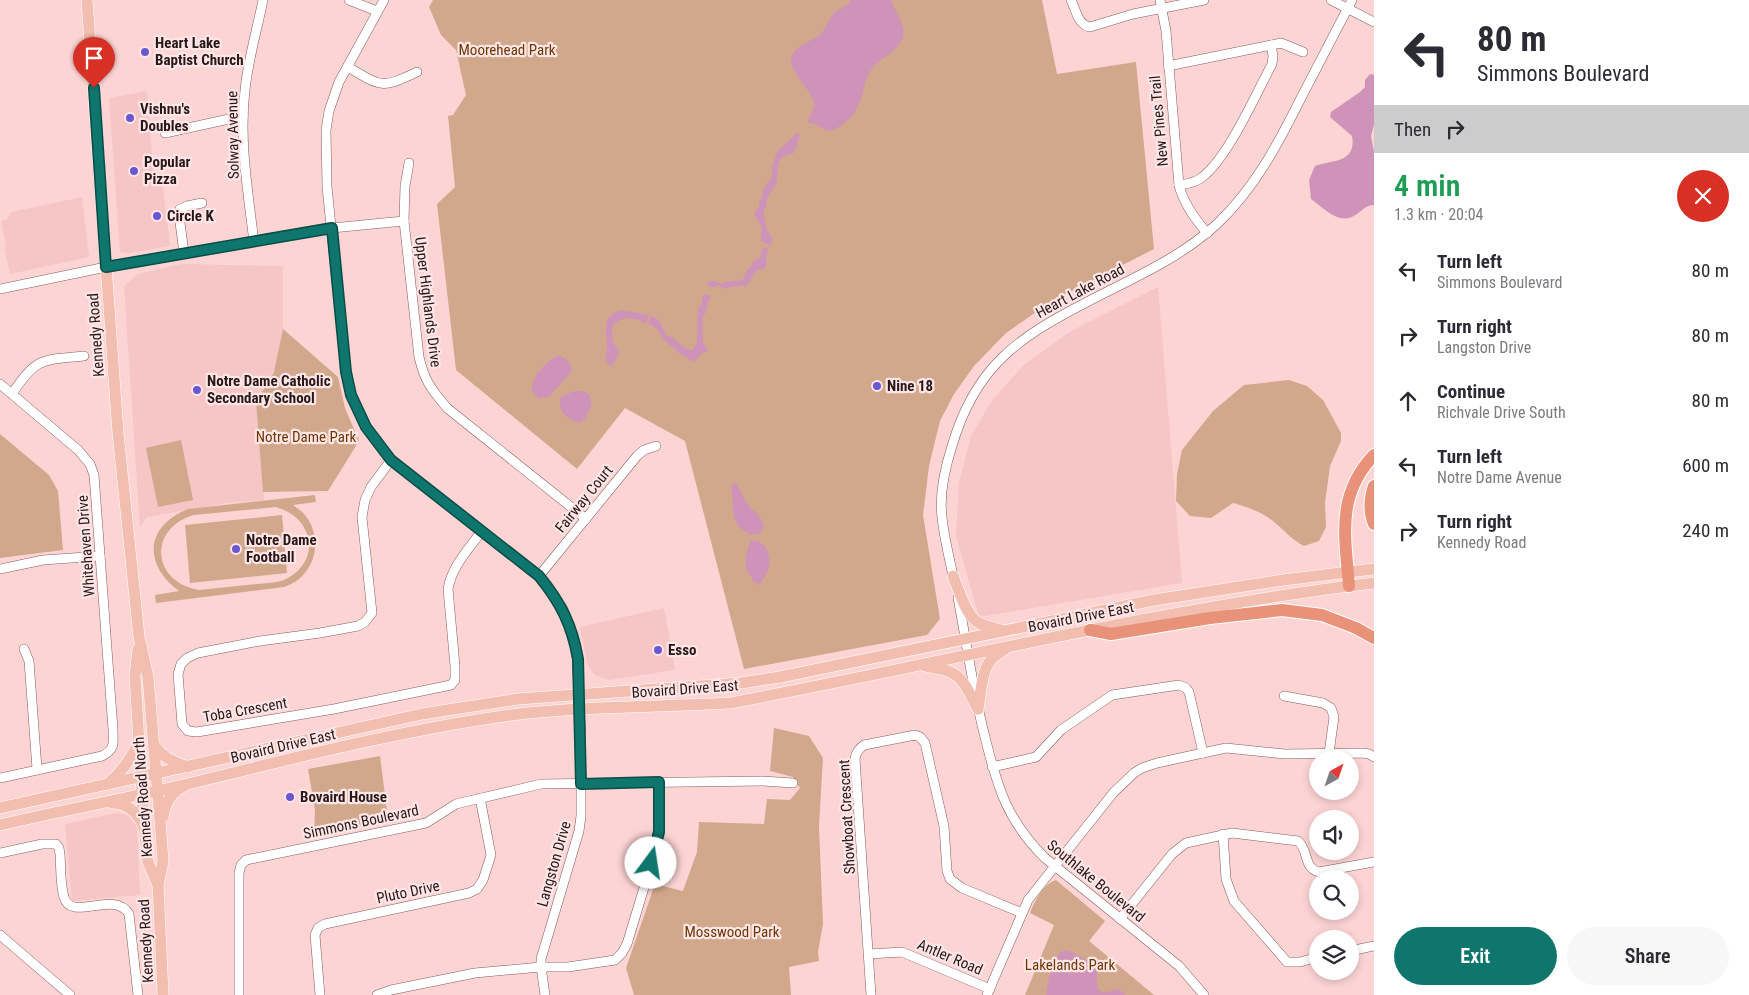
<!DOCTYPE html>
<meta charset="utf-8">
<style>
:root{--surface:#fff;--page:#f7f7f7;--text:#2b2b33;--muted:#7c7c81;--accent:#0f766e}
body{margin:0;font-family:"Roboto Condensed",sans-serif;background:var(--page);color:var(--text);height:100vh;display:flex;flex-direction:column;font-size:19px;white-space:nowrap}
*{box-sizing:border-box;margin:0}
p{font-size:16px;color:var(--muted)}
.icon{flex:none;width:28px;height:28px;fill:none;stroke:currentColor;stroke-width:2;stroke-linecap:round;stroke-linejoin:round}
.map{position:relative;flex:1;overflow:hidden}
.panel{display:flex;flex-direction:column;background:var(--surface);width:375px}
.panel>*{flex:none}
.banner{background:#fff;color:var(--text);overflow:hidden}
.needle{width:32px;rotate:40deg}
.buttons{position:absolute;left:1309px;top:750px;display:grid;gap:10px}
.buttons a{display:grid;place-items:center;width:50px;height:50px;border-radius:50%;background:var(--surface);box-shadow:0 2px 8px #0003;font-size:25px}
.pin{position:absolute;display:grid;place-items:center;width:42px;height:42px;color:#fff;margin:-51px -21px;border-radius:50% 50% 50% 0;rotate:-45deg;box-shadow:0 0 5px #0007}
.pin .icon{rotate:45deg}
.me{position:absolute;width:55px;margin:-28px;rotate:14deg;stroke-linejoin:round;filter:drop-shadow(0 0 4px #0008)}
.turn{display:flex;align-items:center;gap:18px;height:105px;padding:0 20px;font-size:22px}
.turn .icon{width:65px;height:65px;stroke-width:2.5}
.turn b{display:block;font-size:35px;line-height:42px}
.then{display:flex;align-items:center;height:48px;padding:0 20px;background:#0003;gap:10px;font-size:19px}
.round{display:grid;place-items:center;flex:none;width:52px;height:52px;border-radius:26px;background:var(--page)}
.overview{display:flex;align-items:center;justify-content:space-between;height:85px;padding:0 20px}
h1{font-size:30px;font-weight:600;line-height:38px;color:#1e9e55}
.button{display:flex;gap:10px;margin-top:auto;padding:10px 20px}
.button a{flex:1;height:58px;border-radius:30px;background:var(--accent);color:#fff;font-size:20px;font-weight:600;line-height:58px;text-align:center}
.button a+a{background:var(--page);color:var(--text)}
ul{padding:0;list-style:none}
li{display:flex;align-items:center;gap:15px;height:65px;padding:0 20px}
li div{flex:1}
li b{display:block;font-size:19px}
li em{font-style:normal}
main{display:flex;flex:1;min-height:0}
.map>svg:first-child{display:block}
.built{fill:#f6c5c5}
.green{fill:#d1a88c;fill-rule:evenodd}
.water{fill:#cf93ba}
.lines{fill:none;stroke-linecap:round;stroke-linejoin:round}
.minor-casing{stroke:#805d5d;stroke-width:10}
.major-casing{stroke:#fff;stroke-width:12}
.highway-casing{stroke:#fff;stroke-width:14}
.minor{stroke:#fff;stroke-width:9}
.major{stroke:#f1beaf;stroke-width:11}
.highway{stroke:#e79279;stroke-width:12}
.route-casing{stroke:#0a4d48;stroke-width:12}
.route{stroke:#0f766e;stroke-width:9}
.poi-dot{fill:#6758d1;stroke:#ffe6e6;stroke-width:2}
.labels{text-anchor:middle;stroke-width:4.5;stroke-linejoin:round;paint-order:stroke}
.poi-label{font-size:15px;font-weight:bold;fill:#271919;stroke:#ffe6e6;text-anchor:start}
.park-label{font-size:15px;fill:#6c3705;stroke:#ffe6e6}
.street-label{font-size:15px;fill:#271919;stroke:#ffe6e6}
</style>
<main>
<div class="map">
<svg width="1374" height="995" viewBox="0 0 1374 995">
<rect width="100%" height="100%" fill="#fdd4d4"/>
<g class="built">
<polygon points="147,91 154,181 162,180 170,246 129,253 120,252 109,98"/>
<polygon points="82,197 89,257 10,274 4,245 6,245 1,221 8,219 11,212"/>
<polygon points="181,264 283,266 283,329 276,367 256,402 264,500 227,503 147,517 140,527 124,286 138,274"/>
<polygon points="1158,287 1182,583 979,617 956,536 959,483 971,436 993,399 1024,365 1071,331"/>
<polygon points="664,608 675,670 609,680 595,675 590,669 587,662 580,627"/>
<polygon points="116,813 127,815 136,824 137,829 140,895 72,901 65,824"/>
</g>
<g class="green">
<polygon points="433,0 1042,0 1057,74 1136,62 1154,249 1052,301 1006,333 974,366 954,394 940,421 929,466 923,515 940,619 927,635 744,669 685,441 625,408 577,469 456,370 437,204 455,187 448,116 453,115 466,95 456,50 441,35 429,7"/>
<polygon points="283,329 338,377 345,408 359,441 328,491 263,492 256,402 274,372"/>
<path d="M1289,380L1307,386L1323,400L1341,433V441L1330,466L1325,503L1326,527L1319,541L1304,546C1292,540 1284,530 1273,521C1261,512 1248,507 1233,503L1211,518L1190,516L1176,501L1177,474L1182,450L1213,411L1244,385Z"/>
<polygon points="0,434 49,475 58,491 63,550 0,558"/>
<polygon points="181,440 193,500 158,507 146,448"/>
<path d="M315,495L316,502L293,505C297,508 302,511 305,515C321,535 318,564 298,580C294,583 288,585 284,587L156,603L155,595L179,591C143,565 145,526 188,509ZM276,507C292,512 303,520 308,537C313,555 301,573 284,580C276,583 266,583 257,584C238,586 218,588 199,590C151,582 148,528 194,515Z"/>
<polygon points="282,515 287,573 190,583 185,525"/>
<polygon points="774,728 809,736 823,758 819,826 823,924 818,952 819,961 789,967 791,995 634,995 626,968 655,884 683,891 697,852 699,822 764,824 767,799 790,800 800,788 793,777 770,771"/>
<polygon points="380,756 388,819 314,834 315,810 308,769"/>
<path d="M1056,880L1105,921L1089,941L1154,995H1025L1054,925L1030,913C1035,901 1043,884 1056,880Z"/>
</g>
<g class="water">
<path d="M851,0H891C895,11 906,24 903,36C899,52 880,57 871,70C863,81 864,95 858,106C853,117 840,129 829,131L812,123H807L814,107V101C808,87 794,77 791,61C790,47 813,41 821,34C826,29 828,20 833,14C839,9 846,7 851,0Z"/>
<path d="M1370,74L1374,75V125L1371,136L1374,152V205C1367,205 1362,210 1357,214C1340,227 1325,209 1311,199L1309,180L1315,166C1332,160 1357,163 1352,136L1330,117L1331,112L1360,92L1365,87V80Z"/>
<path d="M797,133L800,135L794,153C789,155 784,155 780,160C776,167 779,176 776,184C773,192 765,196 767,205L763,211L767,230L773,239L770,246L761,241V226L754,214L759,206V202L761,199L765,186L772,177V167L777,152Z"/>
<path d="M763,248H768L766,259L767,265L764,269C752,269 753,281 745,287L741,285L738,287L733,286L730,288L724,289L718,285L714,288L707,285L710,280L723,284C728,279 737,282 743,280L747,269L750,268L754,260L760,258Z"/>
<path d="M705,294L711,296C706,303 708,312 702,319L703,343L708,351L702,353L694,362L679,353L664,340L657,329L648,323L651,316C661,319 661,326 666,334C669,338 670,335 673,338C679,343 685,350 693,350L697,341L698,308L702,305V299Z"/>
<path d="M621,310L649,315L646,323C634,318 625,315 614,324C610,334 612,345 620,352L611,367L605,359C613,342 594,318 621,310Z"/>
<path d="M556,356H561L570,363L572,371L549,397L539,398L532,392C532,376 543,365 556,356Z"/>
<path d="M574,391H583L589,394L592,404L585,419L579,423C567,418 557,412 561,397Z"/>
<path d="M736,483C741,490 744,499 748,505C757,515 760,512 764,528L758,534L750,535L739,527L734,517L731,484Z"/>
<path d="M751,540C765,539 772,556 769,567C768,572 763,581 759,585L752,580V577C742,568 746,551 751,540Z"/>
<polygon points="1067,950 1087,960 1097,971 1097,988 1103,993 1118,989 1126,995 1046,995 1049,977 1060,952"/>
</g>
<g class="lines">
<g class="minor-casing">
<g id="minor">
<polyline points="349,0 377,11"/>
<polyline points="384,0 339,82 329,111 326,130 327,187 346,372 351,395 366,427 391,460 539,576 563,609 575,642 577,659 581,739 581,816 579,831 541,959 541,967 545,995"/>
<path d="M1071,0C1076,10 1078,25 1090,27L1133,14L1204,0"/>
<path d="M1160,0L1166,31L1179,185C1183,203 1195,219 1207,233"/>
<polyline points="1331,0 1374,22"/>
<polyline points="1168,66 1281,43 1303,52"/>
<path d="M348,67C382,87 381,89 417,72"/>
<polyline points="165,133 243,116"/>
<path d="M409,163L405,186L404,221L419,357C425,382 431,389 447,408L586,519"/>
<path d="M1179,185C1186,184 1195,183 1201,178C1227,160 1256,94 1272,64L1273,56L1271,45"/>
<path d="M254,242C248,192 239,140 245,90C248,60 257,30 263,0"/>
<polyline points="184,253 179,215 180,209 187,206 202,203"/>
<polyline points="0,289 106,267 332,228 404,221"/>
<path d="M0,384L78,450L90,464L94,475L113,729C113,743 116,749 102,756L0,778"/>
<path d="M12,394C36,357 42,360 84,356"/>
<path d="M391,460L371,487L365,500L362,517L372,613L365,622L358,626L320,633L260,641L198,653L187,658L181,664L178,674L182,724L188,731L197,732L334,709L451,685L455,680V666L448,589C452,566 468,550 481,532"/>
<polyline points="0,569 43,560 100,556"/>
<polyline points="539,576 637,456 644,450 656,446"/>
<path d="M954,581C950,560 944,538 942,517C939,494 945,468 952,446C975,367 1017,338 1087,302C1133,278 1179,259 1217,224C1255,188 1278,144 1301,98C1318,65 1335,33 1352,0"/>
<path d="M958,598C967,645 973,691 985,737C997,786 1007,821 1045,858L1179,966L1204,995"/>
<polyline points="24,649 29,661 37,769"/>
<polyline points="1284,696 1323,703 1331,708 1334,717 1329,753"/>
<polyline points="992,767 1036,757 1061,730 1112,695 1179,685 1186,688 1189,692 1203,753"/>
<polyline points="1223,834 1226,879 1234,901 1287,962 1300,962 1318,957"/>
<path d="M0,853L42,844H56L59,848L60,854C61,868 60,884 64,897C71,923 114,889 129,914L138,995"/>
<path d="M1120,919L1172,854L1186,843L1232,833L1298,841C1309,850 1303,868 1319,872L1374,862"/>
<polyline points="0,935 70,995"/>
<polyline points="1350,951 1374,946"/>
<polyline points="869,954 902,952 990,989"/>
<polyline points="239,995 239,873 241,865 246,860 426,823 456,804 541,784 763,781 793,783"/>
<polyline points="320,995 315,935 318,928 325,924 469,893 477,889 483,880 491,855 480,798"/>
<polyline points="377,995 391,990 475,973 541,967 568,967 615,960 622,953 627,944 656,848 660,815 659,782"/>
<path d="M871,995L855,759C856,752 859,749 864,745L915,735L920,737L925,743L944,826L947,871L950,879L962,888L1022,913"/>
<polyline points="987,995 1028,900 1114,792 1134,773 1142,768 1157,763 1226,748 1285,754 1363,753 1369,754 1374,757"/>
</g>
</g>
<g class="major-casing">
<g id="major">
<polyline points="87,0 118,433 139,637 148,677 161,833 163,862 158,885 163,995"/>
<path d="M953,576C958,588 965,612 975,620C982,626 992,628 1001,630"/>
<polyline points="138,649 135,676 144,827 148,862 158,885"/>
<path d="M925,666C962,671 961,678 978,709"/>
<path d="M978,709C981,694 981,674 990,661C994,656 1001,652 1006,648"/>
<path d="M154,745C163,758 174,762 188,767"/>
<path d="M108,784C122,772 130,759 139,743"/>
<path d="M112,803C127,803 137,812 143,826"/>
<polyline points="0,808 422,714 518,699 741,683 780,677 1154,600 1283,580 1374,569"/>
<path d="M163,817C165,803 171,792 184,786"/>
<path d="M0,825C64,810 129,798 192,783C298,757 403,730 511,715C583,706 657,707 730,703C945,663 1157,609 1374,583"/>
</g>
</g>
<g class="highway-casing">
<g id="highway">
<path d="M1374,486C1370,498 1369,512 1374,524"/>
<path d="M1349,586C1345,536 1336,495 1374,455"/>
<polyline points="1090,630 1111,634 1210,618 1282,610 1322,615 1356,628 1374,638"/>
</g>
</g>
<use href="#minor" class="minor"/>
<use href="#major" class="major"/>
<use href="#highway" class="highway"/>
</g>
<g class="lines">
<g class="route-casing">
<path id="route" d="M94,88L106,267L332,228L346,372L351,395L366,427L391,460L539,576C561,603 572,625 578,659L581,784L659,782V832L651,863"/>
</g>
<use href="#route" class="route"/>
</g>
<g class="poi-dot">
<circle cx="145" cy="52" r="5"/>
<circle cx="130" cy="118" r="5"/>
<circle cx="134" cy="171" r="5"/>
<circle cx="157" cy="216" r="5"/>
<circle cx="877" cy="386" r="5"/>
<circle cx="197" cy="390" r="5"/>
<circle cx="236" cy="549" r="5"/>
<circle cx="658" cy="650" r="5"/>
<circle cx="290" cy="797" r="5"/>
</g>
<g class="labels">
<g class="poi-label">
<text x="155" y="48">Heart Lake<tspan x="155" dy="17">Baptist Church</tspan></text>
<text x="140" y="114">Vishnu's<tspan x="140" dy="17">Doubles</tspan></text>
<text x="144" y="167">Popular<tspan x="144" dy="17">Pizza</tspan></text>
<text x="167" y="221">Circle K</text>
<text x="207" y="386">Notre Dame Catholic<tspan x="207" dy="17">Secondary School</tspan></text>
<text x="887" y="391">Nine 18</text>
<text x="246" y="545">Notre Dame<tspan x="246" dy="17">Football</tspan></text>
<text x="668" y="655">Esso</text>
<text x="300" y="802">Bovaird House</text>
</g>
<g class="park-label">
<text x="507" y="55">Moorehead Park</text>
<text x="306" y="442">Notre Dame Park</text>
<text x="732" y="937">Mosswood Park</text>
<text x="1070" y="970">Lakelands Park</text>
</g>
<g class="street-label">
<text transform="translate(1159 121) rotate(-95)" y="5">New Pines Trail</text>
<text transform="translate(233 135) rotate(-91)" y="5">Solway Avenue</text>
<text transform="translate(1080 291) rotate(-28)" y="5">Heart Lake Road</text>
<text transform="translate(428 302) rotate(83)" y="5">Upper Highlands Drive</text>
<text transform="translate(96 335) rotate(-94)" y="5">Kennedy Road</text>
<text transform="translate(584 499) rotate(-51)" y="5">Fairway Court</text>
<text transform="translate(86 546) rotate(-94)" y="5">Whitehaven Drive</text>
<text transform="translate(1081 617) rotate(-11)" y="5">Bovaird Drive East</text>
<text transform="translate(685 689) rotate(-4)" y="5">Bovaird Drive East</text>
<text transform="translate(245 710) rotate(-10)" y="5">Toba Crescent</text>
<text transform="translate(283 746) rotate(-13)" y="5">Bovaird Drive East</text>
<text transform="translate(143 797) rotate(-94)" y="5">Kennedy Road North</text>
<text transform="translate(847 817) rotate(-93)" y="5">Showboat Crescent</text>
<text transform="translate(361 822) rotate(-12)" y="5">Simmons Boulevard</text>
<text transform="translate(554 864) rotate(-74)" y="5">Langston Drive</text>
<text transform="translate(1096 881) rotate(39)" y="5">Southlake Boulevard</text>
<text transform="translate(408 892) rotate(-12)" y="5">Pluto Drive</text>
<text transform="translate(146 941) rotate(-93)" y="5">Kennedy Road</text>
<text transform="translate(950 957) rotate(23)" y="5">Antler Road</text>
</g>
</g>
</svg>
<div class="buttons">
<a><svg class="needle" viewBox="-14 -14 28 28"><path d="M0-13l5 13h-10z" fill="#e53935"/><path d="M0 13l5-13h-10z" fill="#7c7c81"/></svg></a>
<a><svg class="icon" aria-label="sound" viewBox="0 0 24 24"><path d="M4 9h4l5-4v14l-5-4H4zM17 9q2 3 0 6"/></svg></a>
<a><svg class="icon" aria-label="search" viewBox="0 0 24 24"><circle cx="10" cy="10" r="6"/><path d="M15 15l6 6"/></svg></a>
<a><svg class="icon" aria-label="layers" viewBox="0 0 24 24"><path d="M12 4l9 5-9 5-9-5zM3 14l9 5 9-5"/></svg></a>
</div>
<div class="pin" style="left:94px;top:88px;background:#d93025"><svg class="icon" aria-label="arrive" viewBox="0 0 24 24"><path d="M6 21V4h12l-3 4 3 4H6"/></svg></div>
<svg class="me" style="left:651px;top:863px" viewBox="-20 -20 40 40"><circle r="19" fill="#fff"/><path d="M0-13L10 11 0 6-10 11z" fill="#0f766e"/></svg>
</div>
<section class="panel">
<div class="banner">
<div class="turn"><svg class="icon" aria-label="left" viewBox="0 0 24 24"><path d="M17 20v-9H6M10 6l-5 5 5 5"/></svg><div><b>80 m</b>Simmons Boulevard</div></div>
<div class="then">Then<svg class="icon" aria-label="right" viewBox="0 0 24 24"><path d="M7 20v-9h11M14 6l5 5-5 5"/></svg></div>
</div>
<div class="overview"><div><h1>4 min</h1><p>1.3 km · 20:04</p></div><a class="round" style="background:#d93025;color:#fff"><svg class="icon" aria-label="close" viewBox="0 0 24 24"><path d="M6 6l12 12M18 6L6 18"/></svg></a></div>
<ul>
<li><svg class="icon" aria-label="left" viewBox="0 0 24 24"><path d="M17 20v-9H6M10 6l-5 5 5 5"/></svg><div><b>Turn left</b><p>Simmons Boulevard</p></div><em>80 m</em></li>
<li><svg class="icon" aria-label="right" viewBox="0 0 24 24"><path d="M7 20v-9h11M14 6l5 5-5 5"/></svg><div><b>Turn right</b><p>Langston Drive</p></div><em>80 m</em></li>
<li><svg class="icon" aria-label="ahead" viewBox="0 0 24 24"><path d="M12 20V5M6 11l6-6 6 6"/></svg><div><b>Continue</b><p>Richvale Drive South</p></div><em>80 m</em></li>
<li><svg class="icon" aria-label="left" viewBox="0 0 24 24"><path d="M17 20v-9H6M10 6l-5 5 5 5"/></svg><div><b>Turn left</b><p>Notre Dame Avenue</p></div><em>600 m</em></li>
<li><svg class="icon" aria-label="right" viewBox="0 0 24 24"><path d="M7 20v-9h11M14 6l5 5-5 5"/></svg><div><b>Turn right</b><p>Kennedy Road</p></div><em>240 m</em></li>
</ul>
<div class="button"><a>Exit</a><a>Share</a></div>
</section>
</main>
